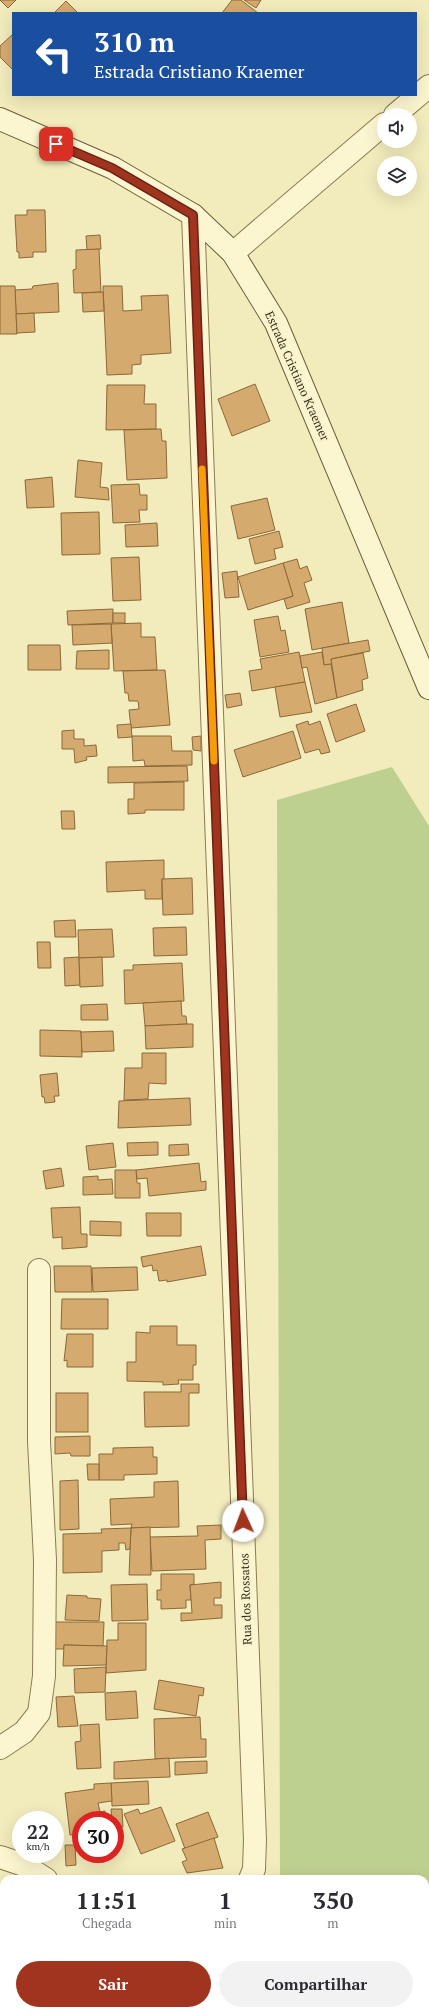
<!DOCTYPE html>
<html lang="pt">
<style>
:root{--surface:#fff;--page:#f2f2f3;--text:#2b2b33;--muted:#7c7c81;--accent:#a0341f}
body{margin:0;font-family:"PT Serif",serif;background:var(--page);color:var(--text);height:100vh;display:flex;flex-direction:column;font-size:15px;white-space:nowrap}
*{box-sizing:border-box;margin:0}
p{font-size:13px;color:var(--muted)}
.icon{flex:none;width:22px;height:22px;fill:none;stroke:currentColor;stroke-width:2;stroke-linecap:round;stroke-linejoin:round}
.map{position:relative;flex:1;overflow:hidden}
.details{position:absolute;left:0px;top:1875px;width:429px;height:140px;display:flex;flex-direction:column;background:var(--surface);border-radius:12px 12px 0 0;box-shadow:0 4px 16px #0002}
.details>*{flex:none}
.hud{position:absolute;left:12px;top:12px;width:405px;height:84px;border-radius:0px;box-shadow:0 4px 16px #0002;background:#1a4fa0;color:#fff;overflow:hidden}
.fabs{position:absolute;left:377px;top:108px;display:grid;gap:8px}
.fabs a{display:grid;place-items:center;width:40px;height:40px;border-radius:50%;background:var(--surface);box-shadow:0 4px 16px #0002;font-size:20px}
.speed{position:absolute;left:12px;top:1811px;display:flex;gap:8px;font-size:20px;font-weight:700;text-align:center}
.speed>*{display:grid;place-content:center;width:52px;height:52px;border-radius:50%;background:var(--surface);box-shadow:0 4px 16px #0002;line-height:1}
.speed small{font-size:10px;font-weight:400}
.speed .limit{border:6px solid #d22;background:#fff;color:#111}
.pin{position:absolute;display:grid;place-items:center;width:34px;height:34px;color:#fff;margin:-17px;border-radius:8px;box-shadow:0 2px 6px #0006}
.me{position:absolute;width:44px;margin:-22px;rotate:358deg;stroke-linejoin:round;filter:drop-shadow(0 0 3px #0008)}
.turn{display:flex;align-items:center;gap:14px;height:84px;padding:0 16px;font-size:18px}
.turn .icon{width:52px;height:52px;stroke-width:2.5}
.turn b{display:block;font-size:28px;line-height:34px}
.eta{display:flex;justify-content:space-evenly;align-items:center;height:68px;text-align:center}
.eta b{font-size:24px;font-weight:700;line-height:28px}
.action{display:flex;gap:8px;margin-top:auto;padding:8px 16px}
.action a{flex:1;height:46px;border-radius:24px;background:var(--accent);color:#fff;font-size:16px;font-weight:700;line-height:46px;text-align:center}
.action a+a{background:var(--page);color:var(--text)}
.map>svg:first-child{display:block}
.green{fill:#bed090}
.building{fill:#d4aa6f;stroke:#8c6838}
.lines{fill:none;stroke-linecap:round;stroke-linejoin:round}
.minor-casing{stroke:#8b7b54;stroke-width:24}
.secondary-casing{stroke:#6d5b38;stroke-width:24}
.minor{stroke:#fcf6d0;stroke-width:22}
.secondary{stroke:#fcf6d0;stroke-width:22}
.route-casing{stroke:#682214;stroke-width:10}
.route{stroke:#a0341f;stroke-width:7}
.slow{stroke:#f59e0b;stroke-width:7}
.labels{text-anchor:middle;stroke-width:4;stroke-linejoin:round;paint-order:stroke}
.street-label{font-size:12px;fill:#392e1a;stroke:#f8f3cd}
</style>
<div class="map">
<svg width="429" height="2015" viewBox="0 0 429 2015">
<rect width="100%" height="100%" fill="#f2ebbc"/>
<polygon class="green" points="392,767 429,826 429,2015 281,2015 281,2011 425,2011 425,1879 280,1879 277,800"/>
<g class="building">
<polygon points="0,0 16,0 8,8"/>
<polygon points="232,0 241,0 258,13 222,13"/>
<polygon points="244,0 261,0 256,8"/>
<polygon points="66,1 78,13 54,13"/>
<polygon points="13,34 13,70 0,57 0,46"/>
<polygon points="27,210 45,210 46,252 33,252 33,257 19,258 19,252 17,252 15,215 27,215"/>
<polygon points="100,235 101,249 87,250 86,236"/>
<polygon points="99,249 101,292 74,293 73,270 76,269 76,250"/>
<polygon points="58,283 59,312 16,314 15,290 32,289 33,286"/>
<polygon points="0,286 15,286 17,334 0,334"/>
<polygon points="103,286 122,286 123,311 142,310 141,296 168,295 171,353 141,355 141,364 132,365 132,374 107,375"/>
<polygon points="103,292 104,311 83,312 82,293"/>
<polygon points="34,313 35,332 17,333 16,314"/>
<polygon points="255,384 270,421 232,436 218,399"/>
<polygon points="107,385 145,385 144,404 156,404 156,429 106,430"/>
<polygon points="161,429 162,441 166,441 167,478 127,480 124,430"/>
<polygon points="78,460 102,463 100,487 108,488 109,500 75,497"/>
<polygon points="52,477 54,507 27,508 25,480"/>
<polygon points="139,484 140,495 147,495 147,510 139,510 140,522 113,523 111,485"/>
<polygon points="267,498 275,530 238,539 231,506"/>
<polygon points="99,512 100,554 62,555 61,513"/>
<polygon points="157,523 158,546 126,547 125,525"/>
<polygon points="279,531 283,547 274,549 276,559 255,564 249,539"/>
<polygon points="139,557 141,600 113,601 111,558"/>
<polygon points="297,559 300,569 307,566 312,580 304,583 310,602 287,609 284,599 293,596 283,563"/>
<polygon points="283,563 293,596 248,610 238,577"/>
<polygon points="237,571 239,597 225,598 222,573"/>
<polygon points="342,602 349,643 312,650 305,609"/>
<polygon points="113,609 113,623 68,625 67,611"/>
<rect x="113" y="613" width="12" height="10"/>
<polygon points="278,616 281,631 285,630 289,652 260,657 254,620"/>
<polygon points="141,623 141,637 155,637 157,670 114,671 111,624"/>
<polygon points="111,624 112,643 73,645 72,625"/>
<polygon points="368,640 370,651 331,659 332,664 324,665 322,648"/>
<polygon points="28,645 60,645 61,670 28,670"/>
<polygon points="109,650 109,669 76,669 77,651"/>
<polygon points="299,652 305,682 252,691 249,671 262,669 260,659"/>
<polygon points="322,652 324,665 331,664 337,698 315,704 307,667 302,668 300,656"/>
<polygon points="363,653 368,678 362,680 363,690 337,698 331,659"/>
<polygon points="165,670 170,725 131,728 129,710 139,709 138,701 129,701 128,693 125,693 123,671"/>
<polygon points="305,682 312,712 280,717 275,687"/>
<polygon points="240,693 242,705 227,708 225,695"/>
<polygon points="356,704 365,731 336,742 327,714"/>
<polygon points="308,721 309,725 320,721 330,752 321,754 319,749 305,753 296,725"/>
<polygon points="131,724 132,737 118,738 117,725"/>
<polygon points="74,730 74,739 84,739 84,746 96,745 97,756 86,757 87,760 75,763 74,749 62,749 62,731"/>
<polygon points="293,731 301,758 243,777 234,750"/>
<polygon points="132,736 171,736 172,751 192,751 192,765 145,766 144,760 133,761"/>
<polygon points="201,736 201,751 193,750 192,737"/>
<polygon points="187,766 188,781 108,783 108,767"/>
<polygon points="184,782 184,810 145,810 145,813 128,814 128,799 134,799 134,783"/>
<polygon points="61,811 74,811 75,829 62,829"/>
<polygon points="164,860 164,879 162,879 162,899 145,899 145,890 107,892 106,862"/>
<polygon points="192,878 193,914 163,915 162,879"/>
<polygon points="75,920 76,937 55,937 54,921"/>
<polygon points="186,927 187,955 154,956 153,928"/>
<polygon points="112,929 114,957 79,958 78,930"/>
<polygon points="37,942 50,942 51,968 38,968"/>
<polygon points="79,957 80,985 65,986 64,958"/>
<polygon points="102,957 103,986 80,987 79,958"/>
<polygon points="182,963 184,1001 125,1004 124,970 133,970 133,965"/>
<polygon points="181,1001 182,1016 186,1016 187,1024 145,1026 143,1003"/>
<polygon points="107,1004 108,1020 81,1020 81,1005"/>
<polygon points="187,1024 193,1024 193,1047 146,1049 145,1026"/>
<polygon points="40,1030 81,1031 82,1057 40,1056"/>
<polygon points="113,1031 114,1051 82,1052 81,1032"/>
<polygon points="142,1053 166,1053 166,1084 149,1083 148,1099 124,1100 125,1068 142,1068"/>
<polygon points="57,1073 59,1096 54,1096 55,1102 45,1103 44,1097 42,1097 40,1075"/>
<polygon points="190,1098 191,1125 118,1128 119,1101"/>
<polygon points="158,1142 158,1155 128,1156 127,1143"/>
<polygon points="113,1143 116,1167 89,1170 86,1146"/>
<polygon points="188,1144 189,1155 169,1156 169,1145"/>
<polygon points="199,1163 201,1182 206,1181 206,1190 149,1196 147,1178 137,1179 136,1170"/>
<polygon points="61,1168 64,1186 46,1189 43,1171"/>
<polygon points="115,1170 136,1170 137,1183 140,1183 140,1198 115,1198"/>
<polygon points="98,1176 98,1180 112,1179 113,1194 83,1195 83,1177"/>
<polygon points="80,1207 81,1234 87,1234 87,1247 62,1249 62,1237 53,1238 51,1208"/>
<polygon points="146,1213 181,1213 181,1236 147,1236"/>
<polygon points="90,1221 121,1222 121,1236 90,1235"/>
<polygon points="201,1246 206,1275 167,1282 167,1280 159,1281 157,1270 153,1271 152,1265 143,1267 141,1257"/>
<polygon points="54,1266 91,1266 92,1292 55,1292"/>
<polygon points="137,1267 138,1290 93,1292 92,1268"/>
<polygon points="62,1299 108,1299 108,1329 61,1329"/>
<polygon points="150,1326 177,1326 177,1345 196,1345 196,1365 193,1365 193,1380 178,1380 179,1384 163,1385 163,1382 127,1381 127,1362 136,1362 136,1332 150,1333"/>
<polygon points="67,1334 93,1334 93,1367 67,1367 67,1360 64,1361"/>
<polygon points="181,1384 199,1384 199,1393 189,1393 189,1426 145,1427 144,1392 181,1392"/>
<rect x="56" y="1393" width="32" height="39"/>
<polygon points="90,1436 90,1456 71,1456 70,1453 55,1454 55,1437"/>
<polygon points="153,1447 153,1457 157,1457 157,1474 124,1475 124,1480 99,1480 99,1454 113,1454 113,1448"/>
<polygon points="87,1464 99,1464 99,1480 88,1480"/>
<polygon points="78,1480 79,1529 60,1530 60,1481"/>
<polygon points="178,1481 179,1527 131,1528 132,1524 111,1525 110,1499 154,1497 154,1482"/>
<polygon points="221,1525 221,1539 205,1540 206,1569 152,1571 150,1537 198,1536 197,1526"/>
<polygon points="150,1527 151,1575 129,1575 131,1528"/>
<polygon points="131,1528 130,1549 126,1550 125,1543 119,1543 119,1550 102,1551 102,1572 63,1573 63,1534 102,1533 101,1529"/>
<polygon points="161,1574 194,1574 194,1584 190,1585 191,1600 186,1600 186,1608 161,1609 161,1600 157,1600 157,1590 161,1590"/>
<polygon points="221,1582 221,1598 214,1598 214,1605 222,1605 222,1618 181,1621 181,1613 192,1613 190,1585"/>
<polygon points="147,1584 148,1620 112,1621 111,1585"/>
<polygon points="67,1595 87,1596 87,1598 101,1599 99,1621 65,1620"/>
<polygon points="55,1622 104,1622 103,1646 64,1645 64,1649 55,1649"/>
<polygon points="118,1623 146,1623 146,1670 106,1673 107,1640 118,1640"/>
<polygon points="64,1645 107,1646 106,1665 63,1666"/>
<polygon points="106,1667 105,1692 75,1693 74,1669"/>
<polygon points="159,1680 204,1688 203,1696 199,1695 196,1716 154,1709"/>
<polygon points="136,1691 138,1718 106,1720 105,1693"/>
<polygon points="74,1696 78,1726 58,1727 56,1697"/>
<polygon points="200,1717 201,1739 206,1739 206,1757 155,1759 154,1719"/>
<polygon points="99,1724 101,1768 77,1769 75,1742 81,1741 80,1725"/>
<polygon points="169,1758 170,1777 114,1779 114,1762"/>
<polygon points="207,1761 207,1773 175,1775 175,1762"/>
<polygon points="148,1781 149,1804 112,1806 111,1783"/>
<polygon points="111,1783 112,1801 98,1803 100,1812 105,1811 106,1820 81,1820 81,1842 78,1843 78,1834 70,1835 65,1793 94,1789 94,1784"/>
<polygon points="161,1807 175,1841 141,1854 124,1814 138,1809 140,1814"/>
<polygon points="111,1809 122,1809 123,1827 115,1827 115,1820 112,1820"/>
<polygon points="208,1812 218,1837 185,1849 176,1824"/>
<polygon points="214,1838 223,1868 187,1873 182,1862 187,1860 182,1849"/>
<polygon points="65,1845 75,1845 76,1865 66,1866"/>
<rect x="0" y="1951" width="4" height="15"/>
<rect x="0" y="1966" width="4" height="43"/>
<polygon points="97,2011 110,2011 111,2014 98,2015"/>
<polygon points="172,2011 196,2011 197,2015 172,2015"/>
<polygon points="230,2011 256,2011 256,2012 231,2015"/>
</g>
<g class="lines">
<g class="minor-casing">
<g id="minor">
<polyline points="395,115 429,86"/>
<polyline points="193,215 255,1840 254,1869 250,1879"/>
<polyline points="233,253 384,124"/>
<polyline points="0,1748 24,1732 39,1713 44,1676 45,1560 39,1441 39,1270"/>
<polyline points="0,1857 24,1865 46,1879"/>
</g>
</g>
<g class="secondary-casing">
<polyline id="secondary" points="0,119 113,168 193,215 233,253 276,323 429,688"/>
</g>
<use href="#minor" class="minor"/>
<use href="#secondary" class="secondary"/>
</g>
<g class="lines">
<g class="route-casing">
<polyline id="route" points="56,144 112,168 193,215 243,1521"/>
</g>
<use href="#route" class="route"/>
<polyline class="slow" points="202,469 214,761"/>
</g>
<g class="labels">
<g class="street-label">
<text transform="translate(297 376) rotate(66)" y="4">Estrada Cristiano Kraemer</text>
<text transform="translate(246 1599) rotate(-92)" y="4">Rua dos Rossatos</text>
</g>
</g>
</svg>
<div class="fabs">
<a><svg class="icon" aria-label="sound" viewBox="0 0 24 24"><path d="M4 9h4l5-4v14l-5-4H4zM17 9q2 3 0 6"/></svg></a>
<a><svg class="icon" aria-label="layers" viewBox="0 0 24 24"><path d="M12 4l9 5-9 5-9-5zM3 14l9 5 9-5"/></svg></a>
</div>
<div class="speed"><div>22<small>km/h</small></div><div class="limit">30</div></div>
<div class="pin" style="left:56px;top:144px;background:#d93025"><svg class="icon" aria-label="arrive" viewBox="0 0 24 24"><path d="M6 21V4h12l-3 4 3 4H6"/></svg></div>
<svg class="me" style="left:243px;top:1521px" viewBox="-20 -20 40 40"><circle r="19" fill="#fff"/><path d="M0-13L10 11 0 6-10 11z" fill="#a0341f"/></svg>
<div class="hud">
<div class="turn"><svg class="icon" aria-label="left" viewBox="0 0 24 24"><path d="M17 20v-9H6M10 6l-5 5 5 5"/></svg><div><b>310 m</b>Estrada Cristiano Kraemer</div></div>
</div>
<section class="details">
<div class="eta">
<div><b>11:51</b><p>Chegada</p></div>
<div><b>1</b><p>min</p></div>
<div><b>350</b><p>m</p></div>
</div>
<div class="action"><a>Sair</a><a>Compartilhar</a></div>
</section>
</div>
